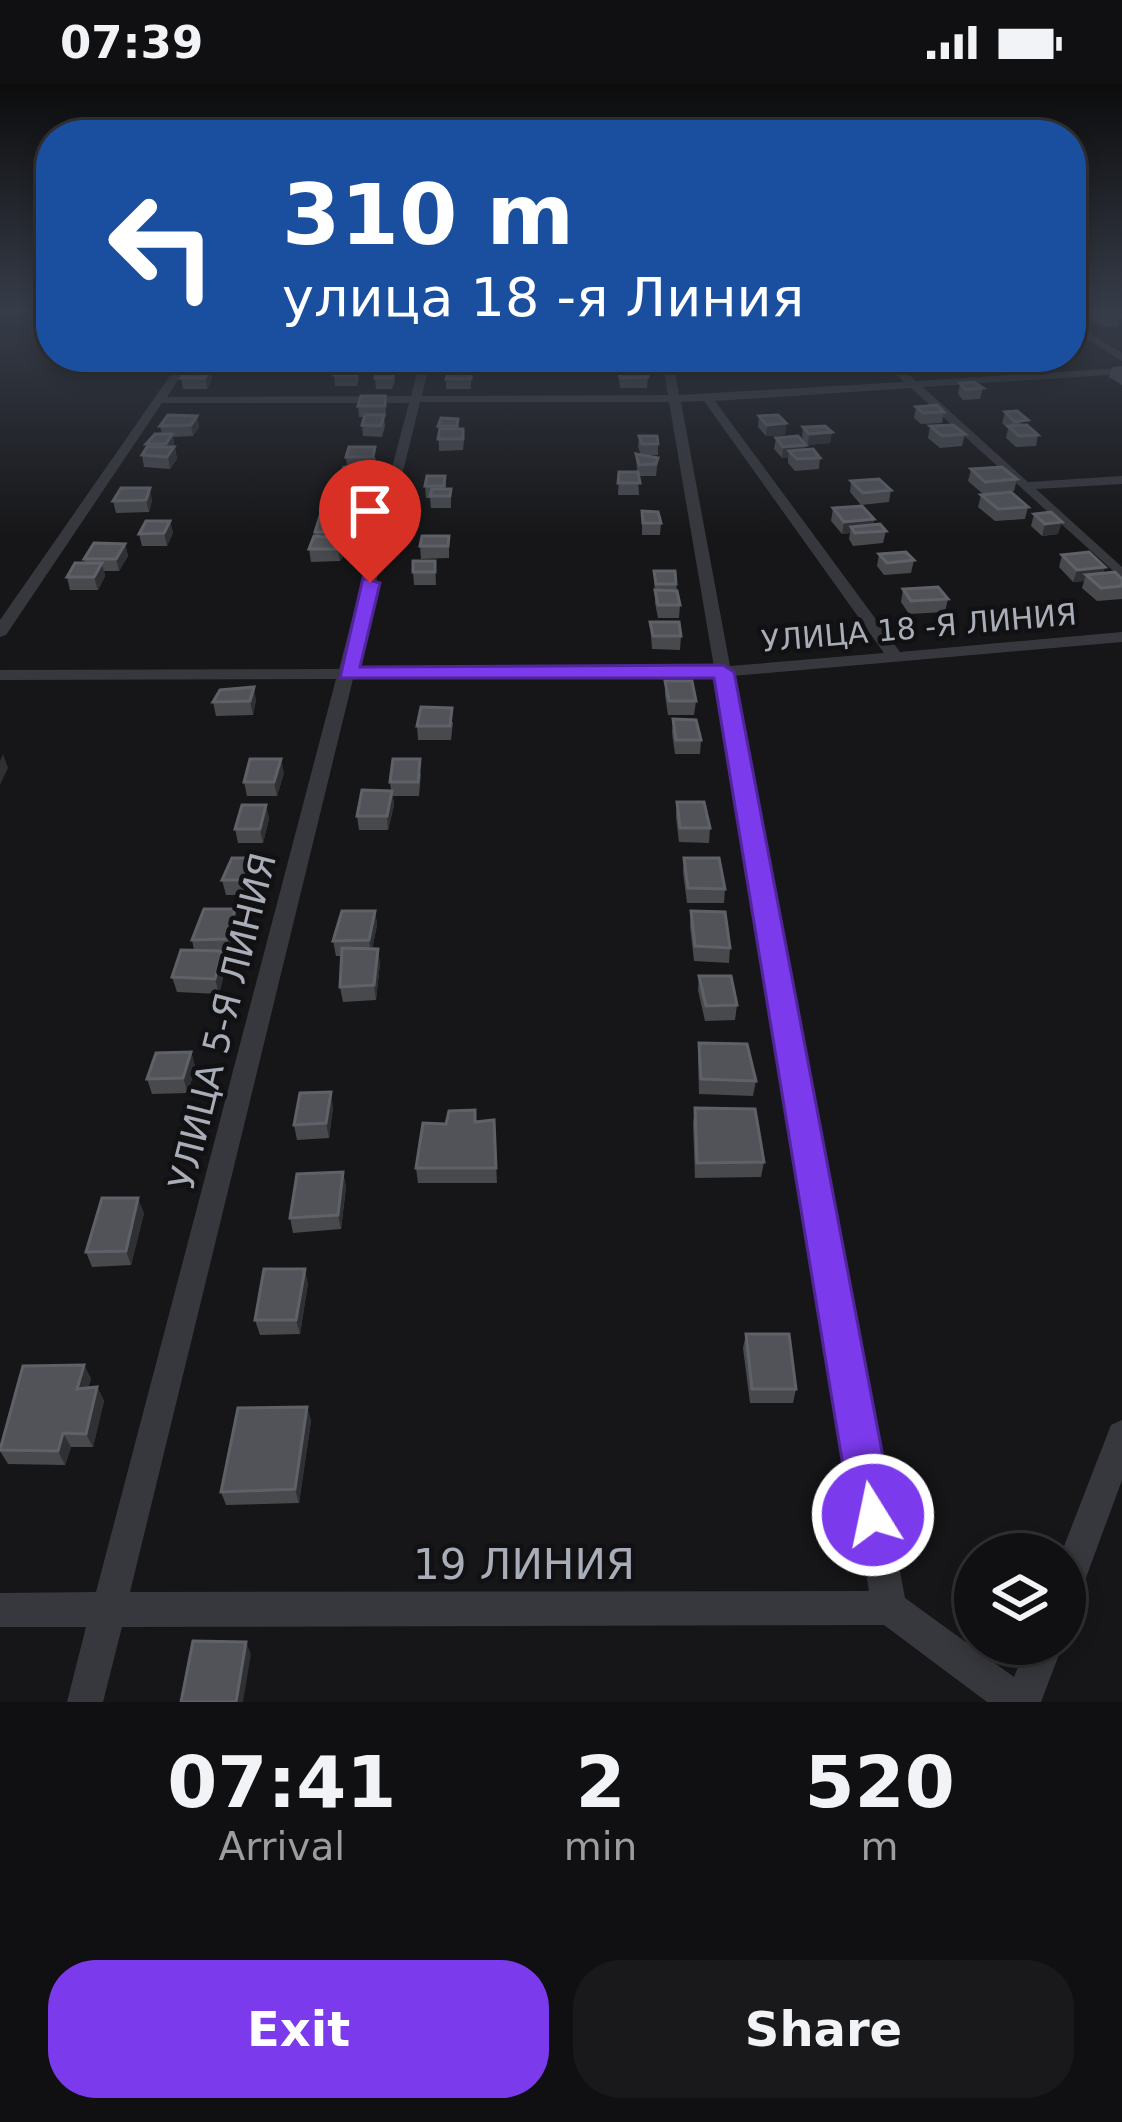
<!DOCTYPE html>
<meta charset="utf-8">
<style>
:root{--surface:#101012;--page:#19191b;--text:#f1f3f6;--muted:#9c9d9f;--line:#303032;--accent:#7c3aed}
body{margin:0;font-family:"DejaVu Sans",sans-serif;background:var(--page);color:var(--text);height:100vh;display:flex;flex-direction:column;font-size:45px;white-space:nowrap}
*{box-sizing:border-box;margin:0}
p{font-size:39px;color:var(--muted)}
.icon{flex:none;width:66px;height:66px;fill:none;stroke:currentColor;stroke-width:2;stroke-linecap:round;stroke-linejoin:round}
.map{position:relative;height:1618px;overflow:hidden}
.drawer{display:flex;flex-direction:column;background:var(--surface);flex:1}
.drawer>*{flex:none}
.top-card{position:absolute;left:36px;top:36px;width:1050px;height:252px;border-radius:48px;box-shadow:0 6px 18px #0003,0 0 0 3px var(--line);background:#1a4fa0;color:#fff;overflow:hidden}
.fabs{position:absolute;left:954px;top:1449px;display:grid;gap:24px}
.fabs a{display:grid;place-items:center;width:132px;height:132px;border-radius:50%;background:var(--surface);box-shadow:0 6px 18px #0003,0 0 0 3px var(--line);font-size:60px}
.pin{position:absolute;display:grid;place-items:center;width:102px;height:102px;color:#fff;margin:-123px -51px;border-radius:50% 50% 50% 0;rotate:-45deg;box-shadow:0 0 12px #0007}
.pin .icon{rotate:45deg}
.me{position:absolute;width:132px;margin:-66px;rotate:350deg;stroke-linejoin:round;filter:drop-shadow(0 0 9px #0008)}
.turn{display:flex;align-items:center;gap:42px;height:252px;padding:0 48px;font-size:54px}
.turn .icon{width:156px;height:156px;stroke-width:2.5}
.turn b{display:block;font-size:84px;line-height:102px}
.eta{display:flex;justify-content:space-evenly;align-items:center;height:204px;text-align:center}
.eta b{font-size:72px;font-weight:600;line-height:84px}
.action{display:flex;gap:24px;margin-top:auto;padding:24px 48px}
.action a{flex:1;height:138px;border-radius:48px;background:var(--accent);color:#fff;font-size:48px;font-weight:600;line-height:138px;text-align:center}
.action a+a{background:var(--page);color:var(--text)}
.status{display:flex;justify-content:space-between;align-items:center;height:84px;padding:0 60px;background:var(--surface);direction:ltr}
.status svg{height:33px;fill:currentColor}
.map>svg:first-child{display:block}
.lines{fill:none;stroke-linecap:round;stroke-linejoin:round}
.street{fill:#37383d;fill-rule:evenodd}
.wall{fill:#47494d}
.shaded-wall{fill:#2f3033}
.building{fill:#525359;stroke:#5f6168;stroke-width:3}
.route{fill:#7c3aed;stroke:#51269a;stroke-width:3}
.labels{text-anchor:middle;stroke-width:9;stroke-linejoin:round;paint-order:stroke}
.far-street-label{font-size:30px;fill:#a8adb8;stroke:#111113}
.street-label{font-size:36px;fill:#a8adb8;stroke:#111113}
.near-street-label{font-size:42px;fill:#a8adb8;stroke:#111113}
</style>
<div class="status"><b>07:39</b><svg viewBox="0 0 49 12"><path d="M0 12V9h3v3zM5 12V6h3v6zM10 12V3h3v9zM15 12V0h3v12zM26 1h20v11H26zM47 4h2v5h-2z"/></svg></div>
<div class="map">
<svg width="1122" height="1618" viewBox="0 0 1122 1618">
<rect width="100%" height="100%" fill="#161618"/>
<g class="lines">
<g class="street">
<polygon points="1071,238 1122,269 1122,277 1071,245"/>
<path d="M183,273H193L167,313L411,312L421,273H431L422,312L668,311L662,273H672L679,311L904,298L878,273H889L916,297L1122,284V290L923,303L1028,398L1122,392V400L1036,405L1122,483V495L911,304L715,317L900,568L1122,548V558L732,592L905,1514L1014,1593L1027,1560H1063L1041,1618H987L884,1541L122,1543L103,1618H67L86,1543H0V1509L96,1508L336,595L0,596V586L339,585L409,319H162L6,551L0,553V536ZM704,317L884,569L730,582L681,318ZM420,318H669L714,583L355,584ZM715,593L869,1507L130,1508L353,595Z"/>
<polygon points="1122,1336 1122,1396 1077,1518 1065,1523 1065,1470 1061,1470 1111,1341"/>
</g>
</g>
<g class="wall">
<polygon points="1094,227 1121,232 1118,242 1103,243 1091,236"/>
<polygon points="214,273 245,279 240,287 214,288 212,277"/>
<polygon points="450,273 473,273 472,286 449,286"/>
<polygon points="750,273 840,273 840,275 795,278 794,286 763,288"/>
<polygon points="1122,282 1122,301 1109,293 1112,283"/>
<polygon points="358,284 359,294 357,302 335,302 334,291"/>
<polygon points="618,284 648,293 647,304 620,304"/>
<polygon points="210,285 212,295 207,305 183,305 181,294"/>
<polygon points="395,287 395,297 392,305 376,305 375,294"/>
<polygon points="471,289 471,305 446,305 446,295"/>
<polygon points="960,299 983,304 980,315 963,316 958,310"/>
<polygon points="385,312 386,333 384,333 385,342 382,353 363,352 362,341 365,333 359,333 358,322"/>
<polygon points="916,323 944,328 942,339 921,340 914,334"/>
<polygon points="1005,328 1038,351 1036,362 1016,363 1006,354 1008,345 1002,339"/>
<polygon points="197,332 199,343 193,352 173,353 177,375 170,385 144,383 142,371 147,363 146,360 162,350 160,342"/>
<polygon points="759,332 786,339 785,351 766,352 758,343"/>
<polygon points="458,335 459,345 464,356 463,366 439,367 438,342"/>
<polygon points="930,342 965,350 962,362 940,364 928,354"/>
<polygon points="803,343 832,348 830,359 808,361 802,354"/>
<polygon points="639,352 658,360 658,371 642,371 658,374 656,392 638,392 639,411 618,411 619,388 637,388 636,370 641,371 638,363"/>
<polygon points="776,354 820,374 819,385 795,387 788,379 788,374 782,374 774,365"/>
<polygon points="349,363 376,374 374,384 369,384 370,394 367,405 358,405 358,424 340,424 338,412 341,405 339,393 347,383 346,373"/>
<polygon points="971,385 1017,395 1014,407 983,410 968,397"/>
<polygon points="445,392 446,405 451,405 451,424 431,424 430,414 426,414 425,402"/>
<polygon points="851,397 891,406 889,418 861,421 850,408"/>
<polygon points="981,411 1028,423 1025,435 995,437 978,423"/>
<polygon points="152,416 149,428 116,429 113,417"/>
<polygon points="833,424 874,435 873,441 886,447 883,459 853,462 849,455 850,449 842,450 831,437"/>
<polygon points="642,427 661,439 660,451 642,451"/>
<polygon points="1034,430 1058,450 1042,452 1031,442"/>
<polygon points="170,437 173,449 167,462 142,462 139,450"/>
<polygon points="354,444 350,460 346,460 347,468 340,477 311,478 309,465 315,452 315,448"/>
<polygon points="449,452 449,474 421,475 420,462"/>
<polygon points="125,460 128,472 119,487 104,487 105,492 98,506 70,506 67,493 85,479 84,475"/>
<polygon points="879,470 914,476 911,489 884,491 877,482"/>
<polygon points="1062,471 1105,483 1103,489 1122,495 1122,515 1097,517 1082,504 1084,497 1073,498 1059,483"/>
<polygon points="435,477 436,501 414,501 413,488"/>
<polygon points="654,487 676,500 680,521 679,534 658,534 655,519"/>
<polygon points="903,505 948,515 945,528 909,530 901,518"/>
<polygon points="650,538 681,552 680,566 652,565"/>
<polygon points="665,597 696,617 694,631 668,631 665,611"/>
<polygon points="256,616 253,631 216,632 213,618"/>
<polygon points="673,635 701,656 700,670 675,670 672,649"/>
<polygon points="453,638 451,656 418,656 417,642"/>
<polygon points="284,689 277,712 247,712 244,698"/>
<polygon points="421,689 419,712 393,712 394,721 388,746 359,746 357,732 391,706 390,698"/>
<polygon points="677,718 710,744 709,759 679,758 676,733"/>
<polygon points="266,721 269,735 263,759 238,759 235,745"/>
<polygon points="684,774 725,805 724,819 687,819 683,788"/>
<polygon points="254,789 246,811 226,811 222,796"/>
<polygon points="375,827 377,841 372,865 380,879 376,916 343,918 340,903 342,872 336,872 333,857"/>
<polygon points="691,827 730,864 729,879 694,877 690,842"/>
<polygon points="238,840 231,870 223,870 226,882 219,910 177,908 172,893 194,866 192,856"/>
<polygon points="699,892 737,921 735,936 705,937 698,906"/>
<polygon points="699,959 756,997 753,1012 699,1010 698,974"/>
<polygon points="191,968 195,983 188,1009 152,1010 147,995"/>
<polygon points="333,1023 329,1054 297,1056 294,1041"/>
<polygon points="695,1024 764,1078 761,1093 695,1094 693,1039"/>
<polygon points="494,1036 497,1099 418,1099 416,1084 446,1040"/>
<polygon points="343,1088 346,1103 341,1145 293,1149 290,1134"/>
<polygon points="144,1129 131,1181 92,1183 86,1168"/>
<polygon points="308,1199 300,1250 260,1251 255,1236"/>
<polygon points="746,1250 796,1305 793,1319 750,1319 743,1264"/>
<polygon points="84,1281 91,1295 88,1304 97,1303 104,1317 93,1363 71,1363 65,1381 8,1380 0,1367"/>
<polygon points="307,1323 311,1337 299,1419 226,1421 221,1408"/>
</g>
<g class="shaded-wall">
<polygon points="241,273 244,273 245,279 240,287 238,277"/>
<polygon points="210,285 212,295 207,305 205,294"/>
<polygon points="197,332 199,343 193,352 191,341"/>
<polygon points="786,339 785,351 766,352 767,341"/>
<polygon points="832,348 830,359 808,361 809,350"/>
<polygon points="172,350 174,361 169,370 174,363 177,375 170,385 166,360"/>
<polygon points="806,361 805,372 789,367 788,374 782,374 783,363"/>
<polygon points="150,404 152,416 149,428 146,416"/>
<polygon points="352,432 354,444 350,460 349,448"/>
<polygon points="874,435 872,447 851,443 850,449 842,450 844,438"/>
<polygon points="170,437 173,449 167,462 164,449"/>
<polygon points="1062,438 1058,450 1042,452 1045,440"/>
<polygon points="346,455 347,468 340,477 338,465"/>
<polygon points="125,460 128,472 119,487 116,475"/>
<polygon points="102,479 105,492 98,506 94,493"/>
<polygon points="1105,483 1101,495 1086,491 1084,497 1073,498 1077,486"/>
<polygon points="254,603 256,616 253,631 250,617"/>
<polygon points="3,670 8,684 0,701 0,677"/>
<polygon points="281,675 284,689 277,712 274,698"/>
<polygon points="392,707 394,721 388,746 387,732"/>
<polygon points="266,721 269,735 263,759 260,745"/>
<polygon points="251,774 254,789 246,811 243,796"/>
<polygon points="235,825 238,840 231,870 227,855"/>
<polygon points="375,827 377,841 371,871 369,856"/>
<polygon points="378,865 380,879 376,916 374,901"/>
<polygon points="222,867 226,882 219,910 215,895"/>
<polygon points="191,968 195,983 188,1009 183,994"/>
<polygon points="331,1008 333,1023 329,1054 326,1039"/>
<polygon points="343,1088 346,1103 341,1145 338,1131"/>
<polygon points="138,1114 144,1129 131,1181 126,1167"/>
<polygon points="305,1185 308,1199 300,1250 296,1236"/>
<polygon points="84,1281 91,1295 84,1319 77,1305"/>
<polygon points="97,1303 104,1317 93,1363 86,1350"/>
<polygon points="307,1323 311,1337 299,1419 295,1405"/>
<polygon points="63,1349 71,1363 65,1381 58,1367"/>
<polygon points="246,1558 251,1570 243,1618 236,1618"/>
</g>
<g class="building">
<polygon points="1094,227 1111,227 1121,232 1105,233"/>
<polygon points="214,273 241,273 238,277 212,277"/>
<polygon points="450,273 472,273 471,276 448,276"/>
<polygon points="760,273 792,273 795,276 764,278"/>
<polygon points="337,284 358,284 356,291 334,291"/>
<polygon points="618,284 647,284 648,293 620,294"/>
<polygon points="188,285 210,285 205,294 181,294"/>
<polygon points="377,287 395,287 391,294 375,294"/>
<polygon points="448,289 471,289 471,295 446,295"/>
<polygon points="974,298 983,304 965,306 960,299"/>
<polygon points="361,312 385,312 385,322 358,322"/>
<polygon points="937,321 944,328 923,329 916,323"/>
<polygon points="1017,327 1028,336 1015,338 1005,328"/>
<polygon points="168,331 197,332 191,341 160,342"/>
<polygon points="365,331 384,331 381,342 362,341"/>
<polygon points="778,331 786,339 767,341 759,332"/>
<polygon points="441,334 458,335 457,342 438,342"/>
<polygon points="953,341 965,350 942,352 930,342"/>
<polygon points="1027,341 1038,351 1019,352 1008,342"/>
<polygon points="825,342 832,348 809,350 803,343"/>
<polygon points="440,345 463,345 463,355 438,355"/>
<polygon points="155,350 172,350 166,360 146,360"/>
<polygon points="639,352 657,352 658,360 642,360"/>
<polygon points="798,352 806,361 783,363 776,354"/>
<polygon points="147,363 174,363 167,373 142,371"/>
<polygon points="349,363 375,363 373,373 346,373"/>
<polygon points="813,365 820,374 797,375 789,367"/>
<polygon points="636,370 658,374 656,380 639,381"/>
<polygon points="344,383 369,383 366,393 339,393"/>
<polygon points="1002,383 1017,395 985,398 971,385"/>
<polygon points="619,388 638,388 640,399 618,399"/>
<polygon points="427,392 445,392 444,402 425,402"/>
<polygon points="879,395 891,406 863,409 851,397"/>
<polygon points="121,404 150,404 146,416 113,417"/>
<polygon points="341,404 358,405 356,412 338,412"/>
<polygon points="432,405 451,405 450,412 430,412"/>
<polygon points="1011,408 1028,423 998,425 981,411"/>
<polygon points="862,422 874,435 844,438 833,424"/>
<polygon points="642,427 658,428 661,439 643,439"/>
<polygon points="1051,428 1062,438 1045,440 1034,430"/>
<polygon points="320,432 352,432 349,448 315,448"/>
<polygon points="146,437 170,437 164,449 139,450"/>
<polygon points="880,440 886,447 855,449 851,443"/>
<polygon points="314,452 346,455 338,465 309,465"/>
<polygon points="422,452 449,452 448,462 420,462"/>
<polygon points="94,459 125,460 116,475 84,475"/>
<polygon points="906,468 914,476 887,479 879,470"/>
<polygon points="1089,468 1105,483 1077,486 1062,471"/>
<rect x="413" y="477" width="22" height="11"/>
<polygon points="75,479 102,479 94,493 67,493"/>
<polygon points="654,487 675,487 676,500 656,500"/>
<polygon points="1115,488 1122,495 1122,502 1101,504 1086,491"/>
<polygon points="938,503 948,515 911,517 903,505"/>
<polygon points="655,506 677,507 680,521 658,521"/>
<polygon points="650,538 679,538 681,552 653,552"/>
<polygon points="665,597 692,597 696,617 669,617"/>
<polygon points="254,603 250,617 213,618 220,606"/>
<polygon points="421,623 452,624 450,642 417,642"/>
<polygon points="673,635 696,636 701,656 676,656"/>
<polygon points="250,675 281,675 274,698 244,698"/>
<polygon points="393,675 420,675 418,698 390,698"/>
<polygon points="362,706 392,707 387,732 357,732"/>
<polygon points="677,718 704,718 710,744 680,744"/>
<polygon points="242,721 266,721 260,745 235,745"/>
<polygon points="232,774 251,774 243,796 222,796"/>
<polygon points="684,774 719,774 725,805 688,804"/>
<polygon points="204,825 235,825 227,855 192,856"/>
<polygon points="342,827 375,827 369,856 333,857"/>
<polygon points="691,827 725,828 730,864 695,862"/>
<polygon points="342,864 378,865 374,901 340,903"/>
<polygon points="181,866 222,867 215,895 172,893"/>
<polygon points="699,892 731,892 737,921 706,922"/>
<polygon points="699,959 747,960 756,997 701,995"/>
<polygon points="191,968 183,994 147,995 156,969"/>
<polygon points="331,1008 326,1039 294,1041 300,1009"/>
<polygon points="695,1024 755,1025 764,1078 697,1079"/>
<polygon points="475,1026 475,1038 494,1036 496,1084 416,1084 423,1039 446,1040 449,1027"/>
<polygon points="343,1088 338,1131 290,1134 297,1090"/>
<polygon points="102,1114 138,1114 126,1167 86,1168"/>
<polygon points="264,1185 305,1185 296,1236 255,1236"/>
<polygon points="746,1250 789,1250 796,1305 752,1305"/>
<polygon points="84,1281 77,1305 97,1303 86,1350 63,1349 58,1367 0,1366 23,1282"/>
<polygon points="307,1323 295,1405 221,1408 238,1324"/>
<polygon points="193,1557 246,1558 236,1618 181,1618"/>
</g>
<linearGradient id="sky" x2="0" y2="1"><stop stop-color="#0c0c0d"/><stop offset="0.5" stop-color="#363c48"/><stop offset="1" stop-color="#363c48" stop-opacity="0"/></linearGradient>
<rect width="1122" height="453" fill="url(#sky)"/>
<polygon class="route" points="363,494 380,499 360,583 723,581 734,588 894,1431 888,1446 873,1452 858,1446 851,1431 714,594 340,594"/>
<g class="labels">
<g class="far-street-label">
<text transform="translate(919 544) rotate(-5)" y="10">УЛИЦА 18 -Я ЛИНИЯ</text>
</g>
<g class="street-label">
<text transform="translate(222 937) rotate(-76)" y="13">УЛИЦА 5-Я ЛИНИЯ</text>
</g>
<g class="near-street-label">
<text x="524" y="1495">19 ЛИНИЯ</text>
</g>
</g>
</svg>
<div class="fabs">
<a><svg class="icon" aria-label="layers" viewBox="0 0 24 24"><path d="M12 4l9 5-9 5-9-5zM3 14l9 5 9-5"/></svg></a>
</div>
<div class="pin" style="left:370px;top:499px;background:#d93025"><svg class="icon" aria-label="arrive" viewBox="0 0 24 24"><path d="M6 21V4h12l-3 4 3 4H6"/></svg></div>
<svg class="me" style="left:873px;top:1431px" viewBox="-20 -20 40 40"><circle r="17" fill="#7c3aed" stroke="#fff" stroke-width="3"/><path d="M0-11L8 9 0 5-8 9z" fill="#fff"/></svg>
<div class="top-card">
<div class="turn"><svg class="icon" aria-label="left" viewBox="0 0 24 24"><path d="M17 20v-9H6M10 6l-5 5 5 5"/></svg><div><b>310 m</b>улица 18 -я Линия</div></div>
</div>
</div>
<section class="drawer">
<div class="eta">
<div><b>07:41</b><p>Arrival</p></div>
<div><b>2</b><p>min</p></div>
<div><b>520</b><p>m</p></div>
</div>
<div class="action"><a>Exit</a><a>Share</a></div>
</section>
